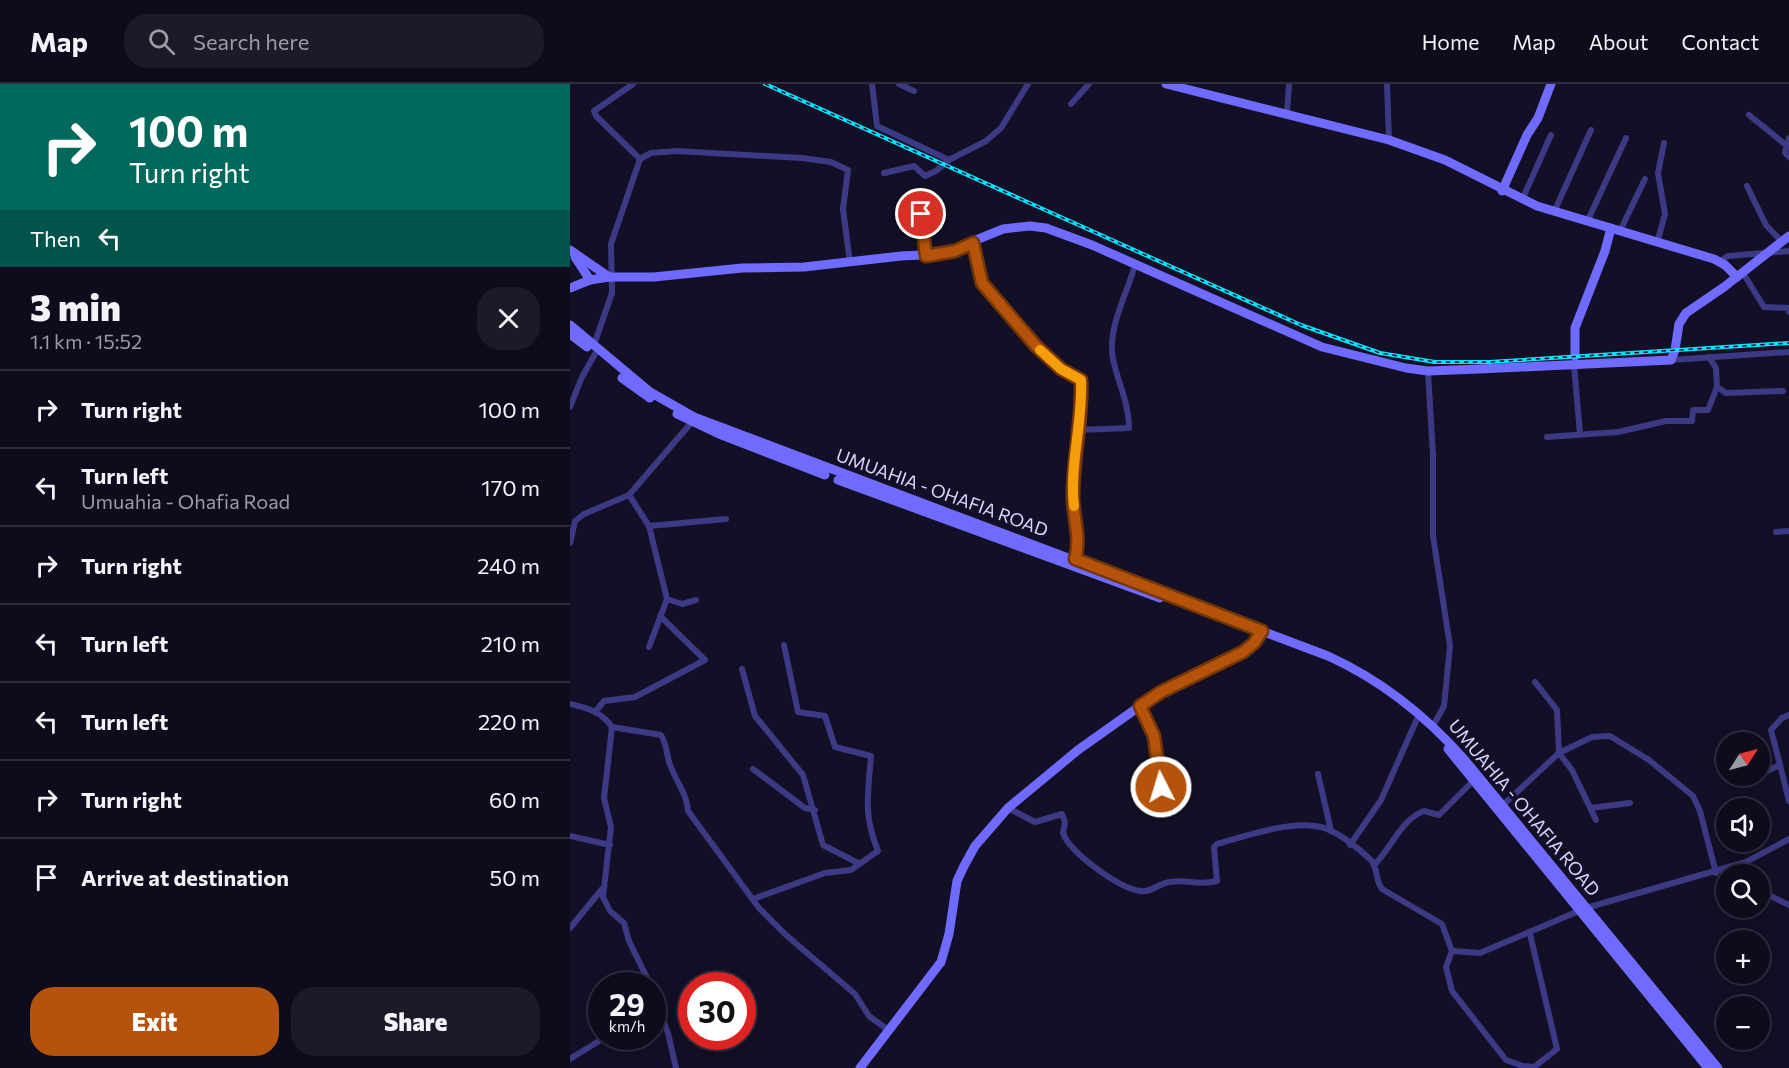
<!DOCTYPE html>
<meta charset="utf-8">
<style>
:root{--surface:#0e0b1c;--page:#1c1929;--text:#f1f3f6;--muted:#9b9ba3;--line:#2e2b3b;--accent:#b45309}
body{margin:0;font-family:Commissioner,sans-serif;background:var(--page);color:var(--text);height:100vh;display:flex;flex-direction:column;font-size:22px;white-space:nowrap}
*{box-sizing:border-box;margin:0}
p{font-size:20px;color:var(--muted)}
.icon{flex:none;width:33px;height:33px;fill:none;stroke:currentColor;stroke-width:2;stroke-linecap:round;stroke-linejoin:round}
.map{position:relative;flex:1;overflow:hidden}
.details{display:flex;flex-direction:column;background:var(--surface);width:570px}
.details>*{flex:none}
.hud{background:#00695c;color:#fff;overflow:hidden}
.needle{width:39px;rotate:54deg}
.buttons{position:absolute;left:1146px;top:648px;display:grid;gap:12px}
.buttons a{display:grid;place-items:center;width:54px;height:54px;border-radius:50%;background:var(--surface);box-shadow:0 6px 24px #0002,0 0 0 2px var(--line);font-size:30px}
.speed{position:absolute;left:18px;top:888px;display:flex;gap:12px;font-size:30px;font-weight:700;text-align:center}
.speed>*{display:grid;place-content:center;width:78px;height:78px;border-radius:50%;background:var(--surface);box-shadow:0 6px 24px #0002,0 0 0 2px var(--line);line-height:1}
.speed small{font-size:15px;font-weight:400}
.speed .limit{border:9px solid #d22;background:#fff;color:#111}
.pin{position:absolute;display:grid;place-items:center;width:51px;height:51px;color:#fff;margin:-26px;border:3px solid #fff;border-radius:50%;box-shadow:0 2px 6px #0007}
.me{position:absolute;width:66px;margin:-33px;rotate:355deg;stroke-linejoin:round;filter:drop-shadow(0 0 4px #0008)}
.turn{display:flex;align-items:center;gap:21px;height:126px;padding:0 30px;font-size:27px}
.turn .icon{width:78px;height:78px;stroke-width:2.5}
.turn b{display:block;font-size:42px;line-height:51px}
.then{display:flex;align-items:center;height:57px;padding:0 30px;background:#0003;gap:12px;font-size:22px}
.round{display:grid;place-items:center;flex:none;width:63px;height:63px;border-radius:24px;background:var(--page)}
.overview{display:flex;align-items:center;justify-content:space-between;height:102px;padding:0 30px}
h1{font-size:36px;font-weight:800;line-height:45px}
.action{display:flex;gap:12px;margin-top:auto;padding:12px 30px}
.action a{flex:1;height:69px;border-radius:24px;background:var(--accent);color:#fff;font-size:24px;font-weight:800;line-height:69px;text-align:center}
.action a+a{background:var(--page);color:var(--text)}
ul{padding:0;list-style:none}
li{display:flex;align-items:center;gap:18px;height:78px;padding:0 30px;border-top:2px solid var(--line)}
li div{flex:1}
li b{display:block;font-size:22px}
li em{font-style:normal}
header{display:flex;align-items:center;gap:36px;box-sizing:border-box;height:84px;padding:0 30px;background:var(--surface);border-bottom:2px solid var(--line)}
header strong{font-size:28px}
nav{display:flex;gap:33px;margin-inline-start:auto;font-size:21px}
.search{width:420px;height:54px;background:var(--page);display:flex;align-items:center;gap:15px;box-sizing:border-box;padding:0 21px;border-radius:24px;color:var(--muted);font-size:22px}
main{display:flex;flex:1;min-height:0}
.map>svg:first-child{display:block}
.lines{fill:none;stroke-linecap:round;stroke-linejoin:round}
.street{stroke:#3d3a85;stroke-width:6}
.secondary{stroke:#6f6bff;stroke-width:9}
.rail-casing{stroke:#00e5ff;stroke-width:4}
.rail{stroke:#130f26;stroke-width:1.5;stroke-dasharray:4.5;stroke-linecap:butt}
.route-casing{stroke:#753606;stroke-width:15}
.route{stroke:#b45309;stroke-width:10}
.slow{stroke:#f59e0b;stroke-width:10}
.labels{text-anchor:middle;stroke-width:6;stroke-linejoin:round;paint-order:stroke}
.street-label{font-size:18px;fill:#d9d4ff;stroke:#130f26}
</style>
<header>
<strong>Map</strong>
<div class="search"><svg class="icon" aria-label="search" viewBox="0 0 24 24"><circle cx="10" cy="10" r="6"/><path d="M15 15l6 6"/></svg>Search here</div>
<nav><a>Home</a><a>Map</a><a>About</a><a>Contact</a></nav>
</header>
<main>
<section class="details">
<div class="hud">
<div class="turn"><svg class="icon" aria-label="right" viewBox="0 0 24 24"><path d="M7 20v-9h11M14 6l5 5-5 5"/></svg><div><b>100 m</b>Turn right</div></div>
<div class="then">Then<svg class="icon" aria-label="left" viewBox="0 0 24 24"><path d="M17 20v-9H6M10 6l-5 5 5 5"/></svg></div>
</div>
<div class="overview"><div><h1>3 min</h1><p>1.1 km · 15:52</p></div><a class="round"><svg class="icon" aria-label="close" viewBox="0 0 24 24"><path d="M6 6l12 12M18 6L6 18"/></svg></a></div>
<ul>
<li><svg class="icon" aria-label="right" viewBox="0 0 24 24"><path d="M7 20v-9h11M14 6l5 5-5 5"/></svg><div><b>Turn right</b></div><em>100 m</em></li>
<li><svg class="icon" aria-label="left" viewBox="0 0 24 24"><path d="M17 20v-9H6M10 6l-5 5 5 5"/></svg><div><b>Turn left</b><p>Umuahia - Ohafia Road</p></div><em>170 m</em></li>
<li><svg class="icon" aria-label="right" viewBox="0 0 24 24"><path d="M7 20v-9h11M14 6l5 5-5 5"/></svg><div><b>Turn right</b></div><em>240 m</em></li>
<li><svg class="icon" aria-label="left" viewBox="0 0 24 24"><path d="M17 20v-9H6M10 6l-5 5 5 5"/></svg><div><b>Turn left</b></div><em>210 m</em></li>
<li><svg class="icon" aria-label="left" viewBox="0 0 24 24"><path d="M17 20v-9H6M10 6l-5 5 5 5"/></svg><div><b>Turn left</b></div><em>220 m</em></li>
<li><svg class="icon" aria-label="right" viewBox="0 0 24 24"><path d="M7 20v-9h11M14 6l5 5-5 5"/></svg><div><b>Turn right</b></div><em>60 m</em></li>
<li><svg class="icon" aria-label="arrive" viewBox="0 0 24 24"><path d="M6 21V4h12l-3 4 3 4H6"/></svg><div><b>Arrive at destination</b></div><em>50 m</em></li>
</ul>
<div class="action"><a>Exit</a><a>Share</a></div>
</section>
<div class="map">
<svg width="1219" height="984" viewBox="0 0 1219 984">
<rect width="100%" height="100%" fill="#130f26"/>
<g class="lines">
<g class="street">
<polyline points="63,0 24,27 26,32 70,75"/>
<polyline points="302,0 307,42 379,76"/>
<polyline points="329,0 344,7"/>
<polyline points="817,0 819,56"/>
<polyline points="501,20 519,0"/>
<polyline points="717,30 719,0"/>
<polyline points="1179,31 1216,61"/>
<polyline points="1219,54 1215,69 1219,73"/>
<polyline points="314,89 344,82 355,92 366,87 379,76 416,57 431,44 458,0"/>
<polyline points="1177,102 1196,141 1212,158"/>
<polyline points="350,110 356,172"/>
<polyline points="952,116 981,51"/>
<polyline points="984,128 1021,46"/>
<polyline points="1017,138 1056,54"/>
<polyline points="1050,147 1075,95"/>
<polyline points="403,159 412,199 466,262 491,285 511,296 509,346"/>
<polyline points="1087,159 1095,130 1088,89 1094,59"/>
<polyline points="1149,178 1158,172 1219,167"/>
<polyline points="1173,189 1194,223 1219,224 1219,228"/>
<polyline points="24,261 42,209 41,160 70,75 81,69 106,67 232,74 261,78 278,86 273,125 280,179"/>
<polyline points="1139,273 1146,284 1147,303 1156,309 1213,307"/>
<polyline points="1101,276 1219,268"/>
<polyline points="1004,281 1010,350"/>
<polyline points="858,287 863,372 863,452 880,562 874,622 863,642"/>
<polyline points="0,323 12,293 25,270"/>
<polyline points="121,339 59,411 79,442 97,515 112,520 126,516"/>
<polyline points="977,353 1048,348 1096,337 1122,337 1123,326 1138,326 1147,303"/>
<polyline points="79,442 156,435"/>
<polyline points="1206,448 1219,447"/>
<polyline points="0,459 5,437 14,430 59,411"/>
<path d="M505,475L508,465L503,417L509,346L559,344C559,319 548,299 543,275C537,244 557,210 565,181"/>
<polyline points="79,563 97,515"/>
<polyline points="172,585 185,632 233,691 253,761 288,779"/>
<polyline points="965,598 987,626 989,669 1002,686 1026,736"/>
<path d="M0,620C17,624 32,628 42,643L34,714L41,743L33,813L40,827L54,839L59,857L81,902"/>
<polyline points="570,622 584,652 591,703"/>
<polyline points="25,628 34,617 65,613 135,576 90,532"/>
<path d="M42,643L91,651C98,662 96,673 101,683C107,699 117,710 118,727L189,824L216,851L285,910L299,932L317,945"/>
<polyline points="1210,681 1219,717"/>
<polyline points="183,685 235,724 245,726"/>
<polyline points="748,690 761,747"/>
<polyline points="1190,690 1210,681 1201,646 1212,634 1219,631"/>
<polyline points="1166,697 1185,692"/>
<polyline points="933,721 989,669 1022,653 1040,652 1079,676 1123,712 1130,727 1146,789"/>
<path d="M438,724L465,738L492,730L495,738L493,749C500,769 549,804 570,807C581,809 589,799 600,798C617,795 627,802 647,797L644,763L647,760C676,752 721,736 751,743C767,747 789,765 801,776C808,784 805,796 812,805L872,840L882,867L876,883L882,907L936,976L953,982L964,983L987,965L960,850"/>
<polyline points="1021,724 1060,719"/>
<polyline points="0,752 40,761"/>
<polyline points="780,761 811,716 847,635"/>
<path d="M804,781C821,765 831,735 854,727L869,731L904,696"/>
<polyline points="1190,807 1219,821"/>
<path d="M183,815L255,789L281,786L308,767C293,730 298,711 301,672L265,663L255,632L228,628L214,561"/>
<polyline points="0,844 32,805"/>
<polyline points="882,867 910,869 1016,824 1176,778 1219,755"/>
<polyline points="82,906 98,949 106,984"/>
<polyline points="82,937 93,932"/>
<polyline points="0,975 37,952"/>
</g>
<g class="secondary">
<polyline points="596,0 819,56 875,76 967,122 1144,175 1155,181 1167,193"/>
<polyline points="932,107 957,51 968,34 981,0"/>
<polyline points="0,166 39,193"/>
<polyline points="5,173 20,196"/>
<polyline points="0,204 20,196 39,193 84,193 172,184 234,183 331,172 372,170 433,145 460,142 476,144 522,161 752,263 836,284 858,287 909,285 1101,276 1105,266 1109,240 1116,229 1154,203 1219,152"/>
<path d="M0,241L80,308L124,333L758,572C811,596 856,632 894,675L1148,984"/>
<polyline points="0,250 17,263"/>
<polyline points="1005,272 1005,244 1035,167 1041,144"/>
<polyline points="52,294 80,314"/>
<polyline points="107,330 149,350 255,391"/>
<polyline points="268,396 590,514"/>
<polyline points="878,665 1138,984"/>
<polyline points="290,984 371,878 379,850 387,797 394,782 405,762 438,724 508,666 570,622 591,608 673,568 684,559 692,547"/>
</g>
<g class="rail-casing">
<polyline id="rail" points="195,0 731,241 810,269 865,278 919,278 1219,259"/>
</g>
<use href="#rail" class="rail"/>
</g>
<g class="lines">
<g class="route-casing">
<path id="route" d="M351,130L356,172L385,167L403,159L412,199L466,262L491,285L511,296C513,337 502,376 503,416C504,436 511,456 505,475L692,547L684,559L673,568L591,608L570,622L584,652L591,703"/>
</g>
<use href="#route" class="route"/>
<path class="slow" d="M470,266L491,285L511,296C513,338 499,381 504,422"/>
</g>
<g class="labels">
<g class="street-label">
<text transform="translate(372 409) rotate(20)" y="6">UMUAHIA - OHAFIA ROAD</text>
<text transform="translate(954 724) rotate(50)" y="6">UMUAHIA - OHAFIA ROAD</text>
</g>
</g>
</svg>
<div class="buttons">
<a><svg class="needle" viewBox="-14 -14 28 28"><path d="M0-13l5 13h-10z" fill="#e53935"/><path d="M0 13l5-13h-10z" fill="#9b9ba3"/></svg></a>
<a><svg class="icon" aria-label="sound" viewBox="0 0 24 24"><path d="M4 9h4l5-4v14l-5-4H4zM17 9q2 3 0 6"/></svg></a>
<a><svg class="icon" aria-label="search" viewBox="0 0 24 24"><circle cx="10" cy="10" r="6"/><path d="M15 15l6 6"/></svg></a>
<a>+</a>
<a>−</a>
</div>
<div class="speed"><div>29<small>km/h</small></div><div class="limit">30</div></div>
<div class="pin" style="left:351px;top:130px;background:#d93025"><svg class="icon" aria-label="arrive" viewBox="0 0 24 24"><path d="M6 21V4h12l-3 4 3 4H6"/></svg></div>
<svg class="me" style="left:591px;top:703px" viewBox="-20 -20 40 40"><circle r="17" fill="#b45309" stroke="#fff" stroke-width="3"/><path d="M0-11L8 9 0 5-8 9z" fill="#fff"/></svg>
</div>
</main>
